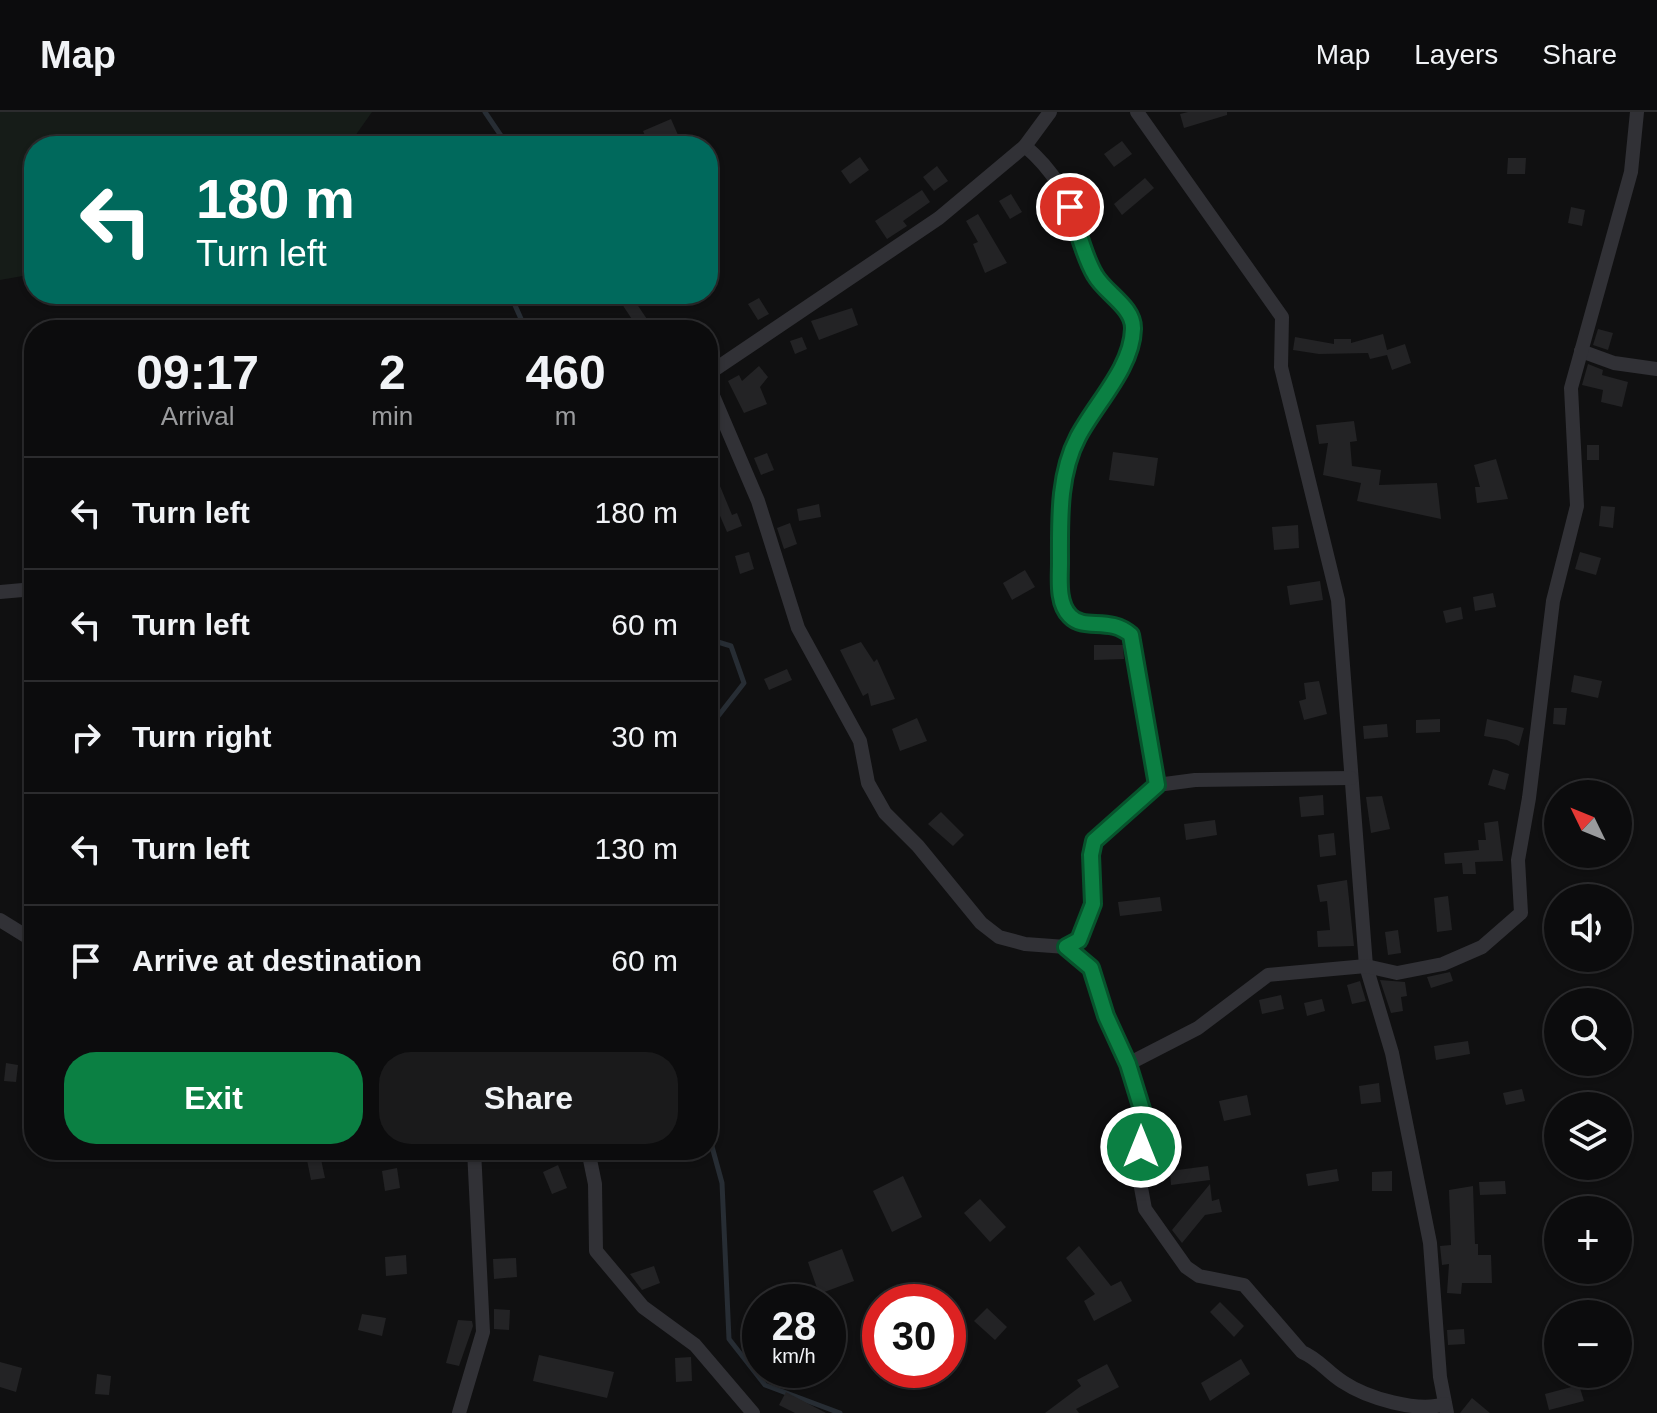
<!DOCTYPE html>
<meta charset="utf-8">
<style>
:root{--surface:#0c0c0d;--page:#1a1a1b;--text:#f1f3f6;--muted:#9a9b9d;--line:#2c2c2e;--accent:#0b8043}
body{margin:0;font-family:Helvetica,sans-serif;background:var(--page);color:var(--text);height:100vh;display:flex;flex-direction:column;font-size:30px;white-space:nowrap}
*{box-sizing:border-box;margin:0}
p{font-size:26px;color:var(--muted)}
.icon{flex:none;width:44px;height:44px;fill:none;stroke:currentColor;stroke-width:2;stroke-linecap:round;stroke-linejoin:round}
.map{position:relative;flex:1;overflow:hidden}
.sheet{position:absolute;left:24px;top:208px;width:694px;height:840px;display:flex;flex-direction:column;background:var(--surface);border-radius:32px;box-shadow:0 2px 6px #0004,0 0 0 2px var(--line)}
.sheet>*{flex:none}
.hud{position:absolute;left:24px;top:24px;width:694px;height:168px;border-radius:32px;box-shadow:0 2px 6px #0004,0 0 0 2px var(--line);background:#00695c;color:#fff;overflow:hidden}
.needle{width:52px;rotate:313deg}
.buttons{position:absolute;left:1544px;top:668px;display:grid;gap:16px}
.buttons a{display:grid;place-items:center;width:88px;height:88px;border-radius:50%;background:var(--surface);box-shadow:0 2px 6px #0004,0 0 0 2px var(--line);font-size:40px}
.speed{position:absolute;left:742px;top:1172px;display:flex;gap:16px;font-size:40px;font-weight:700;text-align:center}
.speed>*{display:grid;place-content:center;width:104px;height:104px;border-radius:50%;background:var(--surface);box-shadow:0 2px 6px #0004,0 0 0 2px var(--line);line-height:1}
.speed small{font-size:20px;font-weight:400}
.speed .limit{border:12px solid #d22;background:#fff;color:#111}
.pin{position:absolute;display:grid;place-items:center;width:68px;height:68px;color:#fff;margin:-34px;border:4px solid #fff;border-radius:50%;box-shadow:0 2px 8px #0007}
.me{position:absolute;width:88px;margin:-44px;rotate:0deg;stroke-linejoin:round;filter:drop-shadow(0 0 6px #0008)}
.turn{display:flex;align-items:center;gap:28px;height:168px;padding:0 40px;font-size:36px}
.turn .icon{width:104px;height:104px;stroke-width:2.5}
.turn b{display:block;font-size:56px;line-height:68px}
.eta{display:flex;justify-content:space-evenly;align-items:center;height:136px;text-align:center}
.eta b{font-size:48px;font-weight:700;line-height:56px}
.action{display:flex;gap:16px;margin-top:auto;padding:16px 40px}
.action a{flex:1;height:92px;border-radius:32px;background:var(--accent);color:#fff;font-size:32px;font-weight:700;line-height:92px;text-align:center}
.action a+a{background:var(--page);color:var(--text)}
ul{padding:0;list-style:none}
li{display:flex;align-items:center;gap:24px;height:112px;padding:0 40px;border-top:2px solid var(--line)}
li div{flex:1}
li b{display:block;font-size:30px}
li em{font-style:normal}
header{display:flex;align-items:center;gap:48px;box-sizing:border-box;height:112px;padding:0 40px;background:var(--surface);border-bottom:2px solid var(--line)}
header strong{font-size:38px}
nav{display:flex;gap:44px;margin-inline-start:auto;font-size:28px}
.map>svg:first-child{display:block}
.green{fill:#161c18}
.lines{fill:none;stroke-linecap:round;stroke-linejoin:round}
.stream{stroke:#272d34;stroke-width:5}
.building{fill:#232325}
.minor{stroke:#313136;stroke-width:14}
.route-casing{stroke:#07532c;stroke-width:20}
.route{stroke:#0b8043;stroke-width:14}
</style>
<header>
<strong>Map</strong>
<nav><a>Map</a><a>Layers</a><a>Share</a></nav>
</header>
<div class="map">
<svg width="1657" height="1301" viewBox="0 0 1657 1301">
<rect width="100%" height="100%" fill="#101011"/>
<polygon class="green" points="0,0 372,0 348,34 34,34 34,162 0,168"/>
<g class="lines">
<g class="stream">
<polyline points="485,0 508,34"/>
<polyline points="510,182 526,218"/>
<polyline points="708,527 731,534 744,571 708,617"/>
<polyline points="708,1020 722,1071 729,1227 765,1273 840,1301"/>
</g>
</g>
<g class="building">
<polygon points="1188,0 1227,0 1227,3 1184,16 1180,2"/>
<polygon points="671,7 678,23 650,34 643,19"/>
<polygon points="1122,29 1132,42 1114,55 1104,42"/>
<polygon points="860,45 869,58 850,72 841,59"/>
<polygon points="1508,46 1526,46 1525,62 1507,62"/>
<polygon points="937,54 948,69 934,79 923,65"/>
<polygon points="1145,66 1154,76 1122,103 1114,92"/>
<polygon points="922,78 930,90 903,109 907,114 887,127 875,109"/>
<polygon points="1011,82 1022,100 1010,107 999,89"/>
<polygon points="1571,95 1585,98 1582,114 1568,111"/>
<polygon points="978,102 1007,151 985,161 973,132 978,130 966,109"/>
<polygon points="608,182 630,182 651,213 639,218 622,192"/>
<polygon points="759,186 769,202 758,208 748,192"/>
<polygon points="852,196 858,213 819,228 811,209"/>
<polygon points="1598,217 1613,221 1608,238 1593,233"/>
<polygon points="1383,222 1387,238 1405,232 1411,251 1392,258 1387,243 1370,247 1368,241 1319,242 1293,238 1295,225 1334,232 1334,227 1351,227 1351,231"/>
<polygon points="802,225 807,237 795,242 790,229"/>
<polygon points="1588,252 1603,258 1602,263 1628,270 1622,295 1601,290 1603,278 1582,273"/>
<polygon points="759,254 768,265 760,275 767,292 744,301 728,269 739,263 742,269"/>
<polygon points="1354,309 1357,329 1350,330 1352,354 1381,358 1379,373 1437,371 1441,407 1357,389 1361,371 1323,363 1328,331 1319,332 1316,313"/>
<rect x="1587" y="333" width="12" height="15"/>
<polygon points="1113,340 1158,346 1154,374 1109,368"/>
<polygon points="767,341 774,358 761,363 754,346"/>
<polygon points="1496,347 1508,387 1477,391 1475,375 1480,375 1474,353"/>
<polygon points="715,362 732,403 737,401 742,414 727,420 708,376 708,365"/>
<polygon points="819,392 821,405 799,409 797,397"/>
<polygon points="1601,394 1615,395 1613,416 1599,414"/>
<polygon points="790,411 797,432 784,437 777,416"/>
<polygon points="1298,413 1299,436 1274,438 1272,415"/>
<polygon points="749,440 754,457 740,462 735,444"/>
<polygon points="1580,440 1601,446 1596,463 1575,457"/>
<polygon points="1025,458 1035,475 1012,488 1003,471"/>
<polygon points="1320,469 1323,488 1290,493 1287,474"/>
<polygon points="1493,481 1496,495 1475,499 1473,485"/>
<polygon points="1461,495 1463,507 1446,511 1443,499"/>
<polygon points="861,530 874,550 877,547 895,587 871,594 868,581 863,584 840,538"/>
<polygon points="1094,533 1123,533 1124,547 1094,548"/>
<polygon points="787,557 792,568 769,578 764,567"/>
<polygon points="1574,563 1602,569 1598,586 1571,580"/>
<polygon points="1319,569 1327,602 1304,608 1299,589 1306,587 1304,571"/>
<polygon points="1554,596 1567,596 1565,613 1553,612"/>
<polygon points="917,606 927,629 900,639 892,617"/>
<polygon points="1440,607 1440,620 1416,621 1416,608"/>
<polygon points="1487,607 1524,616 1519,634 1507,628 1484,624"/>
<polygon points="1387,612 1388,625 1364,627 1363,614"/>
<polygon points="1493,657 1509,662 1505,678 1488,673"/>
<polygon points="1323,683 1324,703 1301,705 1299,685"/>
<polygon points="1382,684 1390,717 1371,721 1366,685"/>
<polygon points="941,700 964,723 953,734 928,712"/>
<polygon points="1215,708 1217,723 1186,728 1184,712"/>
<polygon points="1498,709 1503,749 1475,750 1476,762 1463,762 1462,751 1445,752 1444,741 1479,738 1478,728 1486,728 1484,711"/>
<polygon points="1334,721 1336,743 1320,745 1318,723"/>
<polygon points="1347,768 1354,834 1318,835 1317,819 1330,818 1327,789 1320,790 1317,773"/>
<polygon points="1448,784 1452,818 1437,820 1434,786"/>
<polygon points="1160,785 1162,799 1120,804 1118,790"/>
<polygon points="1398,818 1401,841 1388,843 1385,820"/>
<polygon points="1450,860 1453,869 1431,876 1427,865"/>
<polygon points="1380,868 1405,870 1407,884 1401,885 1403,899 1391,901"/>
<polygon points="1360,869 1366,889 1352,892 1347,873"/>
<polygon points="1281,883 1284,897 1262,902 1259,888"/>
<polygon points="1322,887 1325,899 1307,904 1304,891"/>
<polygon points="1468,929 1470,942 1436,948 1434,934"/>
<polygon points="6,951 18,953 16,970 4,969"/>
<polygon points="1379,971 1381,990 1361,992 1359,974"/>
<polygon points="1522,977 1525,989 1506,993 1503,981"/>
<polygon points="1247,983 1251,1003 1224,1009 1219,989"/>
<polygon points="305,1038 319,1038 325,1066 311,1068"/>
<polygon points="558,1053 567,1076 552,1082 543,1060"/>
<polygon points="1208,1054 1210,1068 1171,1073 1170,1059"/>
<polygon points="397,1056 400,1076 385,1079 382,1059"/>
<polygon points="1337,1057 1339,1069 1308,1074 1306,1062"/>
<polygon points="1392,1059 1392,1079 1372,1079 1372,1060"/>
<polygon points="903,1064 922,1105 892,1120 873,1079"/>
<polygon points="1505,1069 1506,1082 1480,1083 1479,1070"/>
<polygon points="1210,1072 1212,1089 1219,1087 1222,1100 1205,1103 1182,1131 1172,1118"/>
<polygon points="1473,1074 1475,1132 1478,1132 1478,1143 1491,1143 1492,1171 1462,1171 1461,1182 1447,1181 1449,1152 1442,1153 1440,1134 1451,1133 1449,1078"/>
<polygon points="980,1087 1006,1115 990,1130 964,1101"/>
<polygon points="1079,1134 1111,1174 1121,1169 1132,1189 1094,1209 1084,1189 1095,1182 1066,1146"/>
<polygon points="842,1137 854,1169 819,1182 808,1150"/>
<polygon points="406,1143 407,1162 386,1164 385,1145"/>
<polygon points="516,1146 517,1165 494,1167 493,1147"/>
<polygon points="654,1154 660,1171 642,1178 630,1162"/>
<polygon points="1220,1190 1244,1214 1234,1225 1210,1200"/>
<polygon points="987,1196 1007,1215 995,1228 974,1209"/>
<polygon points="494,1197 510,1198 509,1218 494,1217"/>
<polygon points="362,1202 386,1206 382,1224 358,1218"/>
<polygon points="458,1208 472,1209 473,1214 459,1254 446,1251"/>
<polygon points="1464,1217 1465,1232 1448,1233 1447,1218"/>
<polygon points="539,1243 614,1260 607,1286 533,1269"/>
<polygon points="691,1245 692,1269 676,1270 675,1246"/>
<polygon points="1241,1247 1250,1262 1210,1289 1201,1271"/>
<polygon points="0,1250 22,1256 16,1280 0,1275"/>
<polygon points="1107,1252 1119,1275 1076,1297 1079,1301 1045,1301 1081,1274 1077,1268"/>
<polygon points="97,1262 111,1264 109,1283 95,1282"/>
<polygon points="1579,1273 1584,1289 1549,1298 1545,1282"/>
<polygon points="786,1280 826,1301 795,1301 779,1293"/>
<polygon points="1472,1286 1490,1301 1460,1301"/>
</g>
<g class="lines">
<g class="minor">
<polyline points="1137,0 1282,205 1281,255 1338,488 1366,854 1392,941 1430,1131 1440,1265 1447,1301"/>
<path d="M1025,34C1054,59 1068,84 1079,120C1083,134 1087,153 1096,165C1107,182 1135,197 1133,218C1128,259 1095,291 1078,326C1059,365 1060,409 1060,451C1060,467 1058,491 1070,504C1085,519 1110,504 1131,523L1157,673"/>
<polyline points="1581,239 1614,251 1657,257"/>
<polyline points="708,262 939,106 1025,34 1050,0"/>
<polyline points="708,272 758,389 798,516 860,629 868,671 885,701 918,734 981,811 999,825 1025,832 1066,835 1079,828 1093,792 1091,743 1094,729 1157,673 1195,668 1351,666"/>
<polyline points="0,480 34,477"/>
<polyline points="0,808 34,829"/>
<path d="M1066,835L1091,856L1144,1004L1139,1065L1145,1097L1186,1155L1199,1164L1244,1173L1302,1240C1319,1247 1328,1261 1343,1270C1367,1286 1418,1301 1445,1292"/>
<polyline points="1128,952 1198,916 1268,863 1366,854 1397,861 1443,852 1482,835 1521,801 1518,748 1529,686 1553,489 1577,394 1571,276 1631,60 1637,0"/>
<polyline points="588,1038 595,1072 596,1139 643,1195 695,1233 753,1301"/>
<polyline points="459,1301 483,1220 474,1038"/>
</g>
</g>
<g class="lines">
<g class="route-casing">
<path id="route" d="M1070,95C1078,117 1083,143 1095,163C1105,181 1134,195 1133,217C1132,256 1095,292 1078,325C1058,363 1060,409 1060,451C1060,467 1057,491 1070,504C1084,519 1110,504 1131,523L1157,673L1094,729L1091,743L1093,792L1079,828L1066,835L1091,856L1106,904L1128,952L1144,1004L1141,1035"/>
</g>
<use href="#route" class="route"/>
</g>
</svg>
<div class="buttons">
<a><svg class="needle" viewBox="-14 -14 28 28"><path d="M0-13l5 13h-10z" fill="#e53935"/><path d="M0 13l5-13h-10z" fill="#9a9b9d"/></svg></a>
<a><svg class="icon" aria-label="sound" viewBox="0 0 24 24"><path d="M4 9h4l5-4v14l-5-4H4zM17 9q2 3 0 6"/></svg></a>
<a><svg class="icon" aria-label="search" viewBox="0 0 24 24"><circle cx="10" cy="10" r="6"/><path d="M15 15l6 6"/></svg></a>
<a><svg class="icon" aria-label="layers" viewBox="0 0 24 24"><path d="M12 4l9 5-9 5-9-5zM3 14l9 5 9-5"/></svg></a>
<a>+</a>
<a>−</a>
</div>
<div class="speed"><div>28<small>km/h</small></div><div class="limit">30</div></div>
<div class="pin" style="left:1070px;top:95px;background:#d93025"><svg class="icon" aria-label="arrive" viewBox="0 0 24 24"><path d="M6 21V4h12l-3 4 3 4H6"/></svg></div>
<svg class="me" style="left:1141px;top:1035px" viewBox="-20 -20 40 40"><circle r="17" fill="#0b8043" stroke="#fff" stroke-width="3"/><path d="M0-11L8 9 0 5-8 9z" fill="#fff"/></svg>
<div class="hud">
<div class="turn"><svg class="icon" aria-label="left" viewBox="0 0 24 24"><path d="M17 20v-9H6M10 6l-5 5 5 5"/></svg><div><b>180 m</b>Turn left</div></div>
</div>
<section class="sheet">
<div class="eta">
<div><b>09:17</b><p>Arrival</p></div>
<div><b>2</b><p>min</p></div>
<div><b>460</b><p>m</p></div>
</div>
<ul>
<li><svg class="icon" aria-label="left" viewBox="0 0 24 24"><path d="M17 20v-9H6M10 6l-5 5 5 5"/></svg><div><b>Turn left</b></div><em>180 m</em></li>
<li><svg class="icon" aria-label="left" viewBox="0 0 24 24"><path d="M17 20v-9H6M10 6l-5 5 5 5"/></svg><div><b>Turn left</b></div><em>60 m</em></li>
<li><svg class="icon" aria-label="right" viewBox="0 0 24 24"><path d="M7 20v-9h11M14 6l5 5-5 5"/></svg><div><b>Turn right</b></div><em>30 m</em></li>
<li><svg class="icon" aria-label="left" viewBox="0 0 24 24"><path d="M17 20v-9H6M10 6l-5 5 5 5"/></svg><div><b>Turn left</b></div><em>130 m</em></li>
<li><svg class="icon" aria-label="arrive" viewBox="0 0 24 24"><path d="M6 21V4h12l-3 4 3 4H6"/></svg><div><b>Arrive at destination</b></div><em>60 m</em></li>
</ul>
<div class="action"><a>Exit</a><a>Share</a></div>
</section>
</div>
